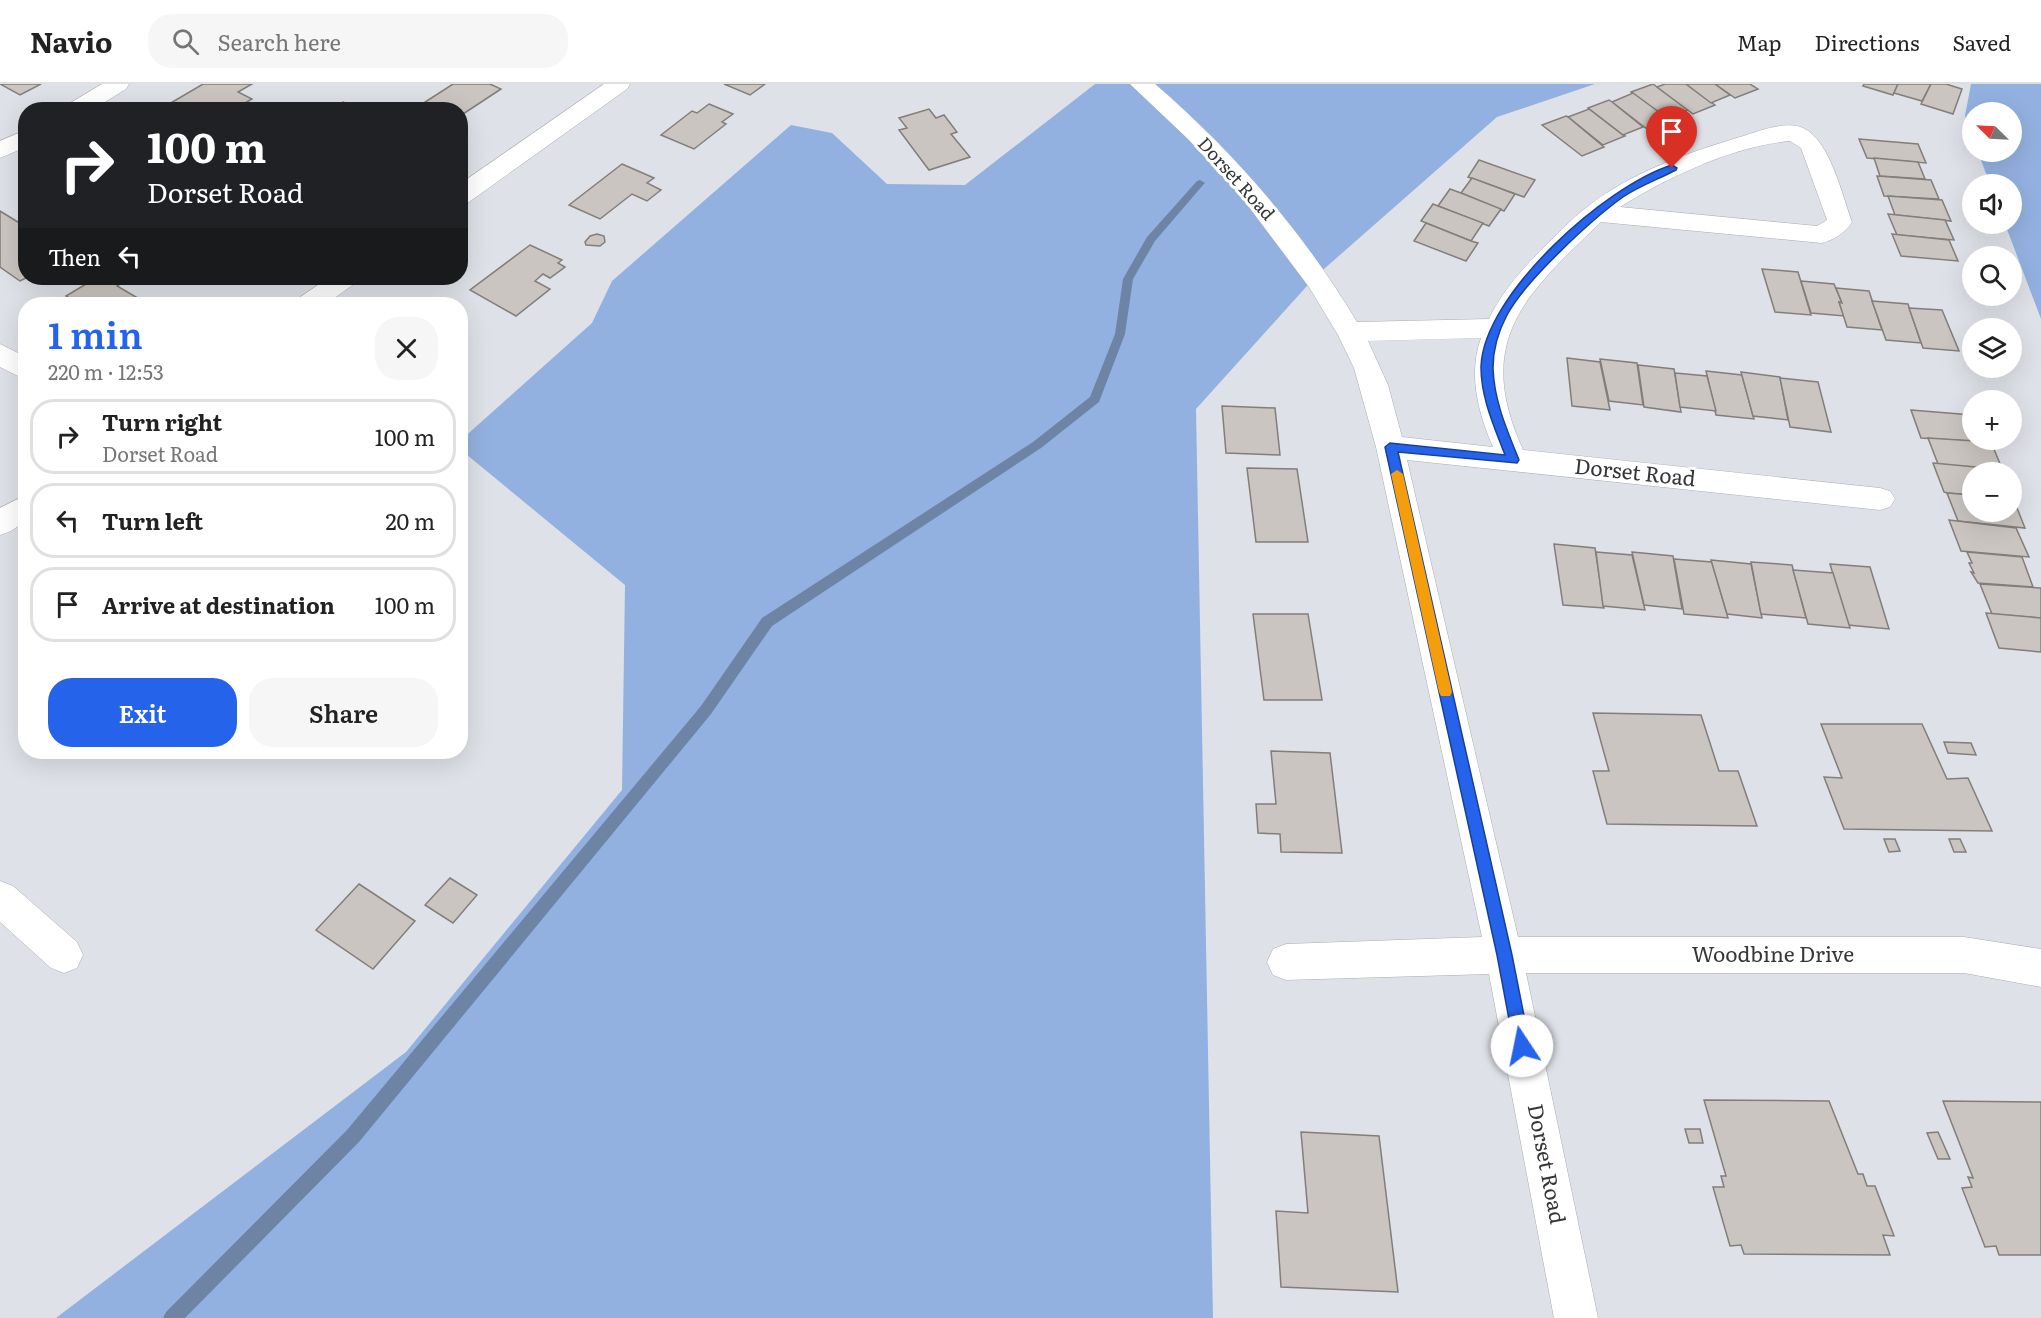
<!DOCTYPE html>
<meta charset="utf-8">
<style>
:root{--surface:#fff;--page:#f6f6f6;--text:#222;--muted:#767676;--line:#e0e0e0;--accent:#2563eb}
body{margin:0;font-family:Literata,serif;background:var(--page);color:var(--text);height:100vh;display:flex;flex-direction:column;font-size:22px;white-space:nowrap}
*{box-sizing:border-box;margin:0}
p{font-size:20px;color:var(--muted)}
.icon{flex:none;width:33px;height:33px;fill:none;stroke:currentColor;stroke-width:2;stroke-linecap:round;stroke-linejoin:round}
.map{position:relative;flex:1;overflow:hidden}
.details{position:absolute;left:18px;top:213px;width:450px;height:462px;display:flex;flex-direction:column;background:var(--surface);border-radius:24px;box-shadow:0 6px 24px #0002}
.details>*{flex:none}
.banner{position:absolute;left:18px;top:18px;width:450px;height:183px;border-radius:24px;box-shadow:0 6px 24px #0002;background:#202124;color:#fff;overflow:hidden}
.needle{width:39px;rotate:294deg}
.tools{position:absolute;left:1962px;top:18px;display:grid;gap:12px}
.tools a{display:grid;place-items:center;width:60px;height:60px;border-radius:50%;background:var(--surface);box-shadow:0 6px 24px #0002;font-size:30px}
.pin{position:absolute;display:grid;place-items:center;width:51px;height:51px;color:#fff;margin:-62px -26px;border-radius:50% 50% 50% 0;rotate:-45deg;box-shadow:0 0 6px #0007}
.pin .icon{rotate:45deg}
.me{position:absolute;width:66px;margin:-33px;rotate:349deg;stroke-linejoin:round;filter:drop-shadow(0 0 4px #0008)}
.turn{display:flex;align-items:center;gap:21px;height:126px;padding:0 30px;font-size:27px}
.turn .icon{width:78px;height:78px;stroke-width:2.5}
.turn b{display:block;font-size:42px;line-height:51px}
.then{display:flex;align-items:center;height:57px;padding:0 30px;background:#0003;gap:12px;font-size:22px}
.round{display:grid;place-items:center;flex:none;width:63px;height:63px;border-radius:24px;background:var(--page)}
.headline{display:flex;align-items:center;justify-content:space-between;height:102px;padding:0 30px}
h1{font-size:36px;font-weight:600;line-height:45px;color:var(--accent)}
.action{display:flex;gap:12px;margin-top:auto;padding:12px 30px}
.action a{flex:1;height:69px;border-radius:24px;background:var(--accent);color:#fff;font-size:24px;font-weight:600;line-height:69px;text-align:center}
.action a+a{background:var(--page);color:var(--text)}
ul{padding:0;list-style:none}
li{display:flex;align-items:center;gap:18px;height:75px;margin:0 12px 9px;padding:0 18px;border:3px solid var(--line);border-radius:24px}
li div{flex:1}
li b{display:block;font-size:22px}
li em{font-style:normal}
header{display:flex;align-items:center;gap:36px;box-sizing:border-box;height:84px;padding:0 30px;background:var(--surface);border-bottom:2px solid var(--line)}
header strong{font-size:28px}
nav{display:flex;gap:33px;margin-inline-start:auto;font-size:21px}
.search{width:420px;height:54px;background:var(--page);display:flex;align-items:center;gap:15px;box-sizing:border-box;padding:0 21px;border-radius:24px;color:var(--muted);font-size:22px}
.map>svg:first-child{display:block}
.forest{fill:#93b1e0}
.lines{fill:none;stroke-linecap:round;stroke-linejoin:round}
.stream{fill:#6e84a4;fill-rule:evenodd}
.building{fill:#cac5c0;stroke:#837e7a;stroke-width:1.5}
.minor-casing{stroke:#a9adb3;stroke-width:1}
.minor{fill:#fff;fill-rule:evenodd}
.route{fill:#2563eb;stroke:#184099;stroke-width:1.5}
.slow{fill:#f59e0b}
.labels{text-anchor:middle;stroke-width:6;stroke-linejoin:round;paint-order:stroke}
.far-street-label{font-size:18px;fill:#343638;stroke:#fff}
.street-label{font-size:21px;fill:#343638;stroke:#fff}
</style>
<header>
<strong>Navio</strong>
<div class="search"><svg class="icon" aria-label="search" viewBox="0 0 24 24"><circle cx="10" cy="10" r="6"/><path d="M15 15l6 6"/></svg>Search here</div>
<nav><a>Map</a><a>Directions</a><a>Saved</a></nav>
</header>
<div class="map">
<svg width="2041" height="1234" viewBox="0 0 2041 1234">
<rect width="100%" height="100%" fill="#dee1e7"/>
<g class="forest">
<polygon points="1095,0 1595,0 1497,33 1316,192 1196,325 1213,1234 56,1234 406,968 622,706 625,501 461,366 461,356 592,239 612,197 791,41 832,49 887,100 965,101"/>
<polygon points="1971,0 2041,0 2041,235 2005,140 2012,140 2012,100 1990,100 1978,68 2012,68 2012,28 1972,28 1972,53 1965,32"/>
</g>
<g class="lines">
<polygon class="stream" points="1200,96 1205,99 1203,101 1155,157 1133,195 1125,250 1099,318 1041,364 772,542 711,630 359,1058 185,1234 163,1234 166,1228 347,1046 701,622 762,534 1033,358 1090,313 1115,250 1123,195 1147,153 1197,97"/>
</g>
<g class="building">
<polygon points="0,0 41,0 20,11"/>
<polygon points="203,0 252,0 238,8 252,15 233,26 220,20 210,26 180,26 169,20"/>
<polygon points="453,0 490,0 501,5 460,32 460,26 427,26 419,22"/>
<polygon points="724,0 765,0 750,11"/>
<polygon points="1653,0 1657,3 1688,26 1667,34 1631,8"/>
<polygon points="1665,0 1686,0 1715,21 1693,30 1657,3"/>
<polygon points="1686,0 1715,0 1730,11 1711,19"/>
<polygon points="1715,0 1750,0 1758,5 1735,14"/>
<polygon points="1864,0 1898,0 1893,11 1863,2"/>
<polygon points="1898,0 1931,0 1922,17 1894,9"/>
<polygon points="1931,0 1946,0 1962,5 1953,30 1921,20"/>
<polygon points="1633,9 1667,34 1670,36 1647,45 1612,18"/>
<polygon points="1609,16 1612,18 1643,43 1623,51 1588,24"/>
<polygon points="343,18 356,24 331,26"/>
<polygon points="709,20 733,30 722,38 726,40 694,65 661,51 692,27 697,29"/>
<polygon points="929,25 936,34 944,31 957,48 951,50 970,73 929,86 899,46 907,44 899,34"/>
<polygon points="1589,25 1623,51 1625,52 1603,61 1568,33"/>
<polygon points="1566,32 1568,33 1604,63 1582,72 1542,41"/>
<polygon points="1859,55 1918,60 1926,79 1867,74"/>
<polygon points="1874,74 1918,78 1925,95 1880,92"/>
<polygon points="1479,76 1535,96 1524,113 1468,93"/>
<polygon points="622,80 654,94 647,99 661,106 647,117 632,110 600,135 569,121"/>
<polygon points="1877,92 1931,96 1939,115 1884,112"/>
<polygon points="1472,94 1515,110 1504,127 1461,109"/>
<polygon points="1450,105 1461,109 1501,125 1489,142 1438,122"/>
<polygon points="1888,112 1942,116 1951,137 1895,131"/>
<polygon points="1433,120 1438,122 1483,139 1471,157 1421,137"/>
<polygon points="0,127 26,143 26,194 20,197 0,183"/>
<polygon points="1888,130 1945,136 1954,156 1897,151"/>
<polygon points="1426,139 1471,157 1478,159 1466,177 1414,157"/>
<polygon points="597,150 604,152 605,158 600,162 586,161 585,158 590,152"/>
<polygon points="1892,150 1949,156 1958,177 1901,172"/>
<polygon points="530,161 562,176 558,179 565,183 550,194 543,190 535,197 550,205 516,232 470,206"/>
<polygon points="1762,185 1798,188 1811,231 1775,228"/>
<polygon points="96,194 126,194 128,195 117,202 148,220 79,220 66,212"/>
<polygon points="1801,197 1834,200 1842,219 1839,218 1844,232 1811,229"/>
<polygon points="1836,204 1869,207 1882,246 1847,243 1839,218 1842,219"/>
<polygon points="1872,217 1908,220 1921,259 1886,256"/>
<polygon points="1909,224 1942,226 1959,267 1923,264"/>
<polygon points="1567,274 1600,278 1610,326 1572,322"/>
<polygon points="1600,275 1637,279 1643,321 1609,317"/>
<polygon points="1638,281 1674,285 1681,328 1644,323"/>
<polygon points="1706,287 1742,291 1754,335 1716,331"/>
<polygon points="1741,288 1780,293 1788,336 1753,332"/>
<polygon points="1675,289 1707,292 1716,327 1680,323"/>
<polygon points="1780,294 1818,298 1831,348 1790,343"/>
<polygon points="1222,322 1275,324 1280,371 1226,369"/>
<polygon points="1911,326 1972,331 1972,356 1984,356 1985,358 1921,354"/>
<polygon points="1928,354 1991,358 2003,387 1938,380"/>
<polygon points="1933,379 1997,385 1998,388 1972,388 1972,411 1947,409 1944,408"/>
<polygon points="1247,384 1297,385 1308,458 1256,458"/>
<polygon points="1947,409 1972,411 1972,428 2012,428 2013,414 2025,444 1958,437"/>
<polygon points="1949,436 2016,444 2029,473 1961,467"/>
<polygon points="1554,460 1595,464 1604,524 1563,521"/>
<polygon points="1596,468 1632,471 1645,526 1603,522"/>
<polygon points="1632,468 1673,472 1682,525 1644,521"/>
<polygon points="1967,468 2022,473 2033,503 1978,499 1971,488 1974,489 1969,479 1972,479"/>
<polygon points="1674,475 1712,478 1728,534 1684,530"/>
<polygon points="1711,476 1751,480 1762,534 1727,530"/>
<polygon points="1751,478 1792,481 1806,534 1761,530"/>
<polygon points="1830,480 1870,483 1889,545 1848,541"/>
<polygon points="1793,486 1833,489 1850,544 1808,540"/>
<polygon points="1980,500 2041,504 2041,534 1992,530"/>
<polygon points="1986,529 2041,534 2041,568 1999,564"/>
<polygon points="1253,530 1308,530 1322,616 1264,616"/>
<polygon points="1593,629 1701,631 1719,687 1738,687 1757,742 1607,740 1593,687 1609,687"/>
<polygon points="1821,640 1922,640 1947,695 1968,694 1992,747 1844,745 1824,693 1842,694"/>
<polygon points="1944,658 1971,659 1976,671 1948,669"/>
<polygon points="1271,667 1330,669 1342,769 1281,768 1280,750 1258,749 1256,720 1276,720"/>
<polygon points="1884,755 1895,755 1900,767 1889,768"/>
<polygon points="1949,755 1960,755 1966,768 1954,768"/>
<polygon points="450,794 477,811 453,839 425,821"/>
<polygon points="359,800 415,837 373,885 316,846"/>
<polygon points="1704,1016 1829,1017 1858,1090 1863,1090 1867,1102 1875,1102 1894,1152 1883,1151 1890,1171 1744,1170 1741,1161 1730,1162 1713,1103 1724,1103 1721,1092 1726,1092"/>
<polygon points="1943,1017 2041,1018 2041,1171 1999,1171 1996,1162 1985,1163 1962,1104 1972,1103 1968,1093 1973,1094"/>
<polygon points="1685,1045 1700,1045 1703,1059 1689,1059"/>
<polygon points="1301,1048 1379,1052 1398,1208 1281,1203 1276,1127 1308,1129"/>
<polygon points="1938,1048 1950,1075 1938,1075 1927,1049"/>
</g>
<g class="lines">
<g class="minor-casing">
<g id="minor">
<polygon points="102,0 129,0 126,5 92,26 64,26 67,21"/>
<polygon points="604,0 630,0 627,5 469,118 460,120 460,100"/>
<path d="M1130,0H1155C1235,69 1303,148 1357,238L1489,235C1501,209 1521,187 1541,166C1556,152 1571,135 1587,123C1632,88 1687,69 1740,53C1757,48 1786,36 1803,44C1830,56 1842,111 1852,138C1846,148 1834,156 1822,159L1601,138C1525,211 1473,256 1523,366L1880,404L1890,407L1895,415L1890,423L1880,426L1407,376L1518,853H1964L2041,865V903L1964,889H1526L1598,1234H1554L1489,890L1286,896L1273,891L1267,878L1273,865L1286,860L1482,853L1376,363L1354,284L1338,251L1309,203L1240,111L1188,55ZM1790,57L1801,64L1827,136L1817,142L1620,123C1668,93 1733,62 1790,57ZM1481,254C1468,290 1478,329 1493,363L1402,353L1388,301L1368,257Z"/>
<polygon points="26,46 26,63 0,74 0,57"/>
<polygon points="328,194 358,194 354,200 326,220 295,220 299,214"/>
<polygon points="0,260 26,273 26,296 0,283"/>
<polygon points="26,411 26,437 11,447 0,451 0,424"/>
<polygon points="0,797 13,802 77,858 83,871 77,884 64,889 51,884 0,838"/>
</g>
</g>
<use href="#minor" class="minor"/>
</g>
<path class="route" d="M1672,81L1677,84L1676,86C1659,95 1639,102 1623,113C1591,136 1525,197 1507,231C1499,246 1493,266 1493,284C1494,317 1507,346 1519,376L1517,379L1398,368L1512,871L1530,962L1528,968L1522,970L1517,968L1514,962L1497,871L1385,363L1390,359L1505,371C1494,342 1481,314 1481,283C1483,210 1607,101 1672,81Z"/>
<polygon class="slow" points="1397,386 1403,390 1452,608 1450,612 1441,612 1439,608 1391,390"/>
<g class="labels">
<g class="far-street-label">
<text transform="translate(1236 95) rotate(48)" y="6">Dorset Road</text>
</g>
<g class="street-label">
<text transform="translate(1635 389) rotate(6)" y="7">Dorset Road</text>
<text x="1773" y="878">Woodbine Drive</text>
<text transform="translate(1546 1080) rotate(79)" y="7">Dorset Road</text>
</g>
</g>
</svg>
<div class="tools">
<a><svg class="needle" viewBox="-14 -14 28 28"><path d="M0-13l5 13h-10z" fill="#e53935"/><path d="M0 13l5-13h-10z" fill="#767676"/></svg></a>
<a><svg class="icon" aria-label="sound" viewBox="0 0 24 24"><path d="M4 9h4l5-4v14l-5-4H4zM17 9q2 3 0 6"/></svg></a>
<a><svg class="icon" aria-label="search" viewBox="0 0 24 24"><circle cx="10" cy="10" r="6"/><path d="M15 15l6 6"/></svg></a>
<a><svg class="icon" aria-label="layers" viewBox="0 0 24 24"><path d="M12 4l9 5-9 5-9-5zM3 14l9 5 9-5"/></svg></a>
<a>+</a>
<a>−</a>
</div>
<div class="pin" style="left:1672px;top:84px;background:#d93025"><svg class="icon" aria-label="arrive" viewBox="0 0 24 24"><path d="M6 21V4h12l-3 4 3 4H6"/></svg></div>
<svg class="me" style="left:1522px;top:962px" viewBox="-20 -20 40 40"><circle r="19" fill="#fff"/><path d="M0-13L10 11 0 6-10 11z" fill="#2563eb"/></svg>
<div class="banner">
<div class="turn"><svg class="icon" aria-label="right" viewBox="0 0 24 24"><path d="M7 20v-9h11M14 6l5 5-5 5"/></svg><div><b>100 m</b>Dorset Road</div></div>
<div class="then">Then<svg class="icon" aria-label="left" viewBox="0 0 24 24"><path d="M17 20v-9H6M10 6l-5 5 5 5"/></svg></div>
</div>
<section class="details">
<div class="headline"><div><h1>1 min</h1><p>220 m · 12:53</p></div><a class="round"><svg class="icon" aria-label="close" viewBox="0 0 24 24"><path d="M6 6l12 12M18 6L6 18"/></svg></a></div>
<ul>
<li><svg class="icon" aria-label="right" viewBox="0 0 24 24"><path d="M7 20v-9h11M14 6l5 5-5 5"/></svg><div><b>Turn right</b><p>Dorset Road</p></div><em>100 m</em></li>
<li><svg class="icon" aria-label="left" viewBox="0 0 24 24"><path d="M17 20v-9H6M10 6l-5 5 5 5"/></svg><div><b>Turn left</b></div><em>20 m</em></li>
<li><svg class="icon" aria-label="arrive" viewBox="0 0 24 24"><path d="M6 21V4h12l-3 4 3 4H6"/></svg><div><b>Arrive at destination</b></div><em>100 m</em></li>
</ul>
<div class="action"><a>Exit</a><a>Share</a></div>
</section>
</div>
